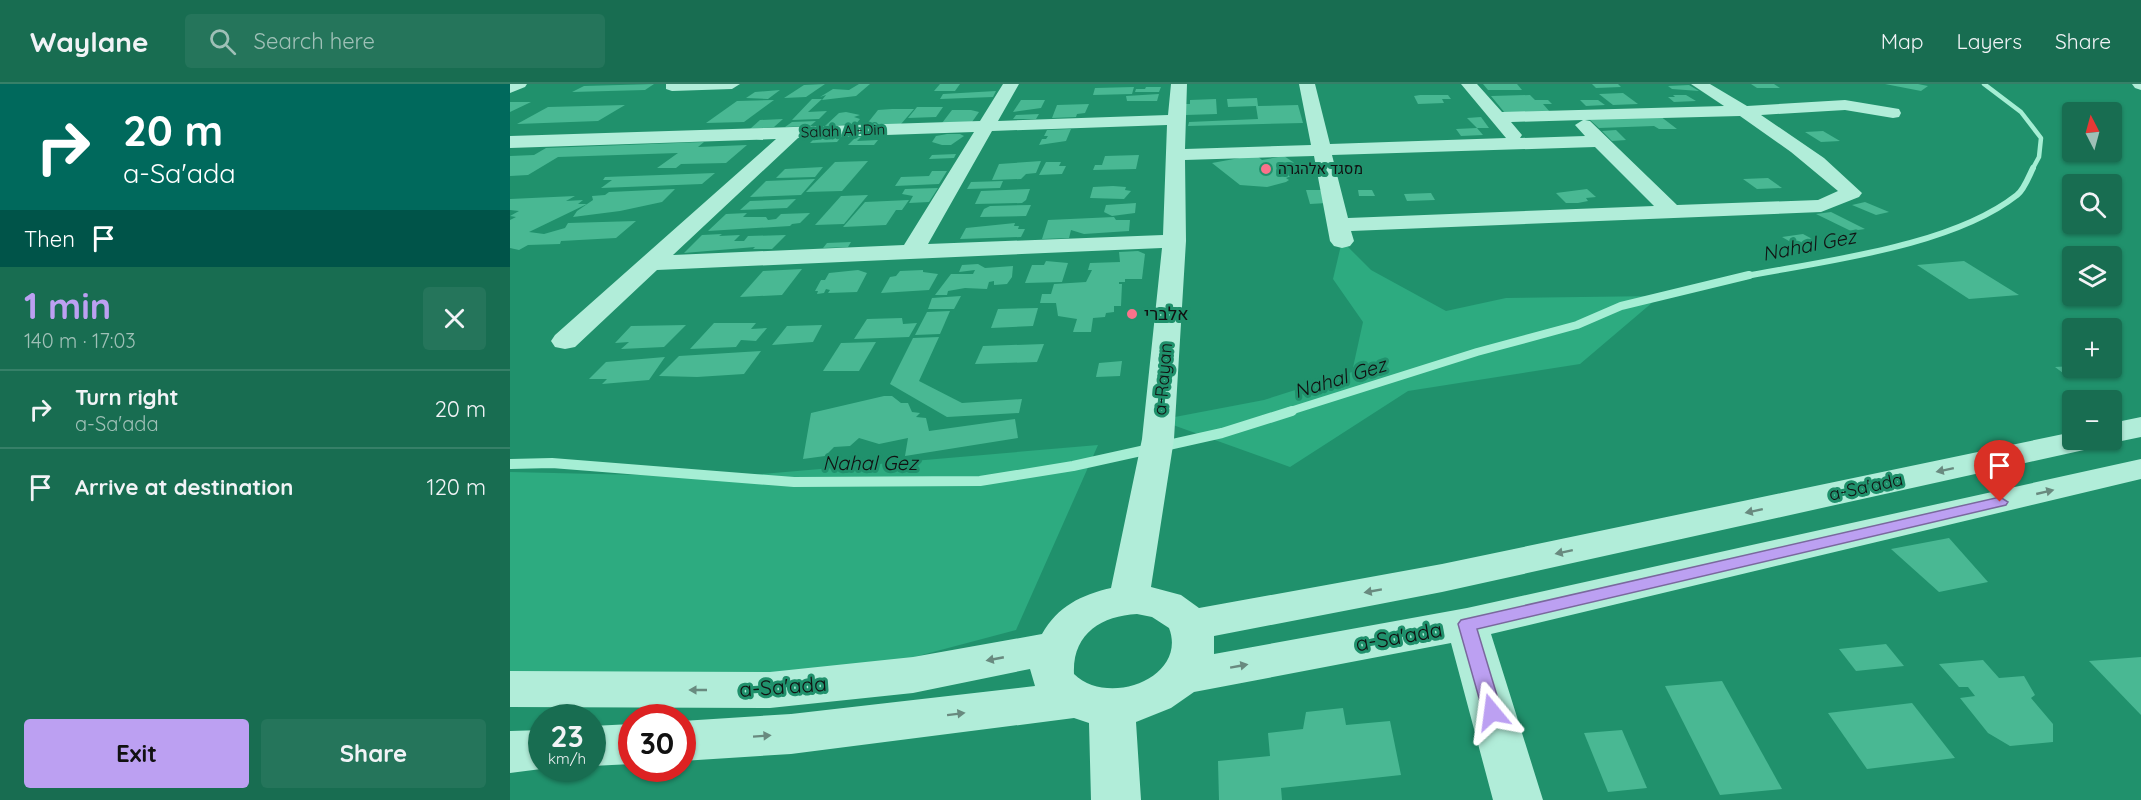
<!DOCTYPE html>
<meta charset="utf-8">
<style>
:root{--surface:#186d51;--page:#25755b;--text:#f1f3f6;--muted:#9fc0b7;--line:#368068;--accent:#bca0f2}
body{margin:0;font-family:Quicksand,Heebo,sans-serif;background:var(--page);color:var(--text);height:100vh;display:flex;flex-direction:column;font-size:22px;white-space:nowrap}
*{box-sizing:border-box;margin:0}
p{font-size:20px;color:var(--muted)}
.icon{flex:none;width:33px;height:33px;fill:none;stroke:currentColor;stroke-width:2;stroke-linecap:round;stroke-linejoin:round}
.map{position:relative;flex:1;overflow:hidden}
.drawer{display:flex;flex-direction:column;background:var(--surface);width:510px}
.drawer>*{flex:none}
.hud{background:#00695c;color:#fff;overflow:hidden}
.needle{width:39px;rotate:354deg}
.fabs{position:absolute;left:1552px;top:18px;display:grid;gap:12px}
.fabs a{display:grid;place-items:center;width:60px;height:60px;border-radius:6px;background:var(--surface);box-shadow:0 2px 4px #0004;font-size:30px}
.speed{position:absolute;left:18px;top:620px;display:flex;gap:12px;font-size:30px;font-weight:700;text-align:center}
.speed>*{display:grid;place-content:center;width:78px;height:78px;border-radius:50%;background:var(--surface);box-shadow:0 2px 4px #0004;line-height:1}
.speed small{font-size:15px;font-weight:400}
.speed .limit{border:9px solid #d22;background:#fff;color:#111}
.pin{position:absolute;display:grid;place-items:center;width:51px;height:51px;color:#fff;margin:-62px -26px;border-radius:50% 50% 50% 0;rotate:-45deg;box-shadow:0 0 6px #0007}
.pin .icon{rotate:45deg}
.me{position:absolute;width:66px;margin:-33px;rotate:344deg;stroke-linejoin:round;filter:drop-shadow(0 0 4px #0008)}
.turn{display:flex;align-items:center;gap:21px;height:126px;padding:0 24px;font-size:27px}
.turn .icon{width:78px;height:78px;stroke-width:2.5}
.turn b{display:block;font-size:42px;line-height:51px}
.then{display:flex;align-items:center;height:57px;padding:0 24px;background:#0003;gap:12px;font-size:22px}
.round{display:grid;place-items:center;flex:none;width:63px;height:63px;border-radius:6px;background:var(--page)}
.summary{display:flex;align-items:center;justify-content:space-between;height:102px;padding:0 24px}
h1{font-size:36px;font-weight:800;line-height:45px;color:var(--accent)}
.button{display:flex;gap:12px;margin-top:auto;padding:12px 24px}
.button a{flex:1;height:69px;border-radius:6px;background:var(--accent);color:#111;font-size:24px;font-weight:800;line-height:69px;text-align:center}
.button a+a{background:var(--page);color:var(--text)}
ul{padding:0;list-style:none}
li{display:flex;align-items:center;gap:18px;height:78px;padding:0 24px;border-top:2px solid var(--line)}
li div{flex:1}
li b{display:block;font-size:22px}
li em{font-style:normal}
header{display:flex;align-items:center;gap:36px;box-sizing:border-box;height:84px;padding:0 30px;background:var(--surface);border-bottom:2px solid var(--line)}
header strong{font-size:28px}
nav{display:flex;gap:33px;margin-inline-start:auto;font-size:21px}
.search{width:420px;height:54px;background:var(--page);display:flex;align-items:center;gap:15px;box-sizing:border-box;padding:0 21px;border-radius:6px;color:var(--muted);font-size:22px}
main{display:flex;flex:1;min-height:0}
.map>svg:first-child{display:block}
.green{fill:#2dab80}
.lines{fill:none;stroke-linecap:round;stroke-linejoin:round}
.stream-far3{stroke:#a5eed4;stroke-width:4.5}
.stream-far2{stroke:#a5eed4;stroke-width:6}
.stream-far1{stroke:#a5eed4;stroke-width:8}
.stream{stroke:#a5eed4;stroke-width:10}
.building{fill:#49b893}
.minor{fill:#b1edd9;fill-rule:evenodd}
.oneway{fill:#698a7f}
.route{fill:#bca0f2;stroke:#7a689d;stroke-width:1.5}
.poi-dot{fill:#fa728b;stroke:#20916c;stroke-width:2}
.labels{text-anchor:middle;stroke-width:6;stroke-linejoin:round;paint-order:stroke}
.far-street-label{font-size:15px;fill:#111;stroke:#20916c}
.far-poi-label{font-size:15px;fill:#111;stroke:#20916c;text-anchor:start}
.poi-label{font-size:18px;fill:#111;stroke:#20916c;text-anchor:start}
.street-label{font-size:18px;fill:#111;stroke:#20916c}
.water-label{font-size:20px;font-style:italic;fill:#111;stroke:#20916c}
.near-street-label{font-size:21px;fill:#111;stroke:#20916c}
</style>
<header>
<strong>Waylane</strong>
<div class="search"><svg class="icon" aria-label="search" viewBox="0 0 24 24"><circle cx="10" cy="10" r="6"/><path d="M15 15l6 6"/></svg>Search here</div>
<nav><a>Map</a><a>Layers</a><a>Share</a></nav>
</header>
<main>
<section class="drawer">
<div class="hud">
<div class="turn"><svg class="icon" aria-label="right" viewBox="0 0 24 24"><path d="M7 20v-9h11M14 6l5 5-5 5"/></svg><div><b>20 m</b>a-Sa'ada</div></div>
<div class="then">Then<svg class="icon" aria-label="arrive" viewBox="0 0 24 24"><path d="M6 21V4h12l-3 4 3 4H6"/></svg></div>
</div>
<div class="summary"><div><h1>1 min</h1><p>140 m · 17:03</p></div><a class="round"><svg class="icon" aria-label="close" viewBox="0 0 24 24"><path d="M6 6l12 12M18 6L6 18"/></svg></a></div>
<ul>
<li><svg class="icon" aria-label="right" viewBox="0 0 24 24"><path d="M7 20v-9h11M14 6l5 5-5 5"/></svg><div><b>Turn right</b><p>a-Sa'ada</p></div><em>20 m</em></li>
<li><svg class="icon" aria-label="arrive" viewBox="0 0 24 24"><path d="M6 21V4h12l-3 4 3 4H6"/></svg><div><b>Arrive at destination</b></div><em>120 m</em></li>
</ul>
<div class="button"><a>Exit</a><a>Share</a></div>
</section>
<div class="map">
<svg width="1631" height="716" viewBox="0 0 1631 716">
<rect width="100%" height="100%" fill="#20916c"/>
<g class="green">
<polygon points="832,157 861,186 936,227 996,214 1150,212 1070,280 898,307 780,383 649,336 754,316 842,288 853,238 823,195"/>
<polygon points="588,361 506,546 291,603 0,593 0,388 217,393"/>
</g>
<g class="lines">
<polyline class="stream-far3" points="1474,0 1511,28 1531,54 1529,73 1522,86"/>
<path class="stream-far2" d="M1231,193C1313,177 1441,163 1507,111C1514,106 1519,92 1523,84"/>
<polyline class="stream-far1" points="777,328 967,268 1067,241 1111,222 1239,191"/>
<g class="stream">
<polyline points="654,362 712,349 782,327"/>
<polyline points="0,380 42,379 284,398 470,397 563,382 640,365"/>
</g>
</g>
<g class="building">
<polygon points="144,0 135,6 62,8 74,2"/>
<polygon points="315,0 296,13 274,14 294,1"/>
<polygon points="349,0 360,0 346,12 312,16 316,11 310,13 323,5 339,6"/>
<polygon points="430,0 450,0 445,7 424,7"/>
<polygon points="973,0 1007,0 1012,6 978,6"/>
<polygon points="1082,0 1108,0 1111,3 1086,4"/>
<polygon points="1241,0 1264,0 1270,4 1247,4"/>
<polygon points="1375,0 1408,0 1418,2 1411,7"/>
<polygon points="1179,1 1189,7 1162,5 1158,2"/>
<polygon points="624,3 622,10 583,11 585,4"/>
<polygon points="636,3 651,3 649,8 625,8 626,5 635,5"/>
<polygon points="270,6 258,15 236,14 245,8"/>
<polygon points="486,7 483,13 430,15 433,10"/>
<polygon points="1113,9 1128,20 1103,21 1089,10"/>
<polygon points="649,10 647,17 617,17 616,12"/>
<polygon points="910,11 938,11 941,15 932,15 934,19 908,20 904,12"/>
<polygon points="1020,11 1025,16 1038,16 1042,20 1033,20 1040,28 995,29 981,12"/>
<polygon points="1163,11 1176,11 1186,17 1164,18 1158,13 1165,13"/>
<polygon points="747,14 748,22 788,21 793,39 678,42 679,38 748,35 746,22 718,23 717,15"/>
<polygon points="302,15 312,15 298,28 317,27 309,35 282,36"/>
<polygon points="706,15 707,30 676,31 676,20 680,20 680,16"/>
<polygon points="264,16 234,38 196,39 227,17"/>
<polygon points="511,16 535,16 531,24 503,28"/>
<polygon points="1070,16 1088,16 1095,21 1076,22"/>
<polygon points="0,18 21,18 0,28"/>
<polygon points="579,20 575,29 567,30 566,33 542,34 547,21"/>
<polygon points="115,21 88,37 7,40 38,23"/>
<polygon points="407,23 433,23 426,33 398,34"/>
<polygon points="382,25 404,25 391,40 356,41 368,26"/>
<polygon points="442,26 461,26 469,28 462,38 432,39"/>
<polygon points="336,28 350,31 344,33 350,35 346,40 315,42 329,29"/>
<polygon points="529,30 526,35 503,35 506,31"/>
<polygon points="1150,32 1167,45 1149,45 1144,42 1089,44 1079,35"/>
<polygon points="971,33 979,44 967,44 957,34"/>
<polygon points="273,35 264,43 240,45 250,36"/>
<polygon points="306,37 300,42 275,43 282,38"/>
<polygon points="967,44 973,51 951,52 946,45"/>
<polygon points="561,45 556,57 529,61 532,55 536,55 538,52 534,52 537,46"/>
<polygon points="1106,46 1116,56 1102,57 1092,47"/>
<polygon points="1313,47 1330,57 1311,58 1295,48"/>
<polygon points="437,50 450,50 454,52 441,61 432,61 422,58 426,52"/>
<polygon points="331,53 327,58 300,59 305,54"/>
<polygon points="346,53 351,53 347,57 368,56 364,61 338,61"/>
<polygon points="194,58 188,63 237,61 216,79 171,80 166,84 147,84 168,69 48,73 18,91 0,92 0,72 24,71 36,64"/>
<polygon points="446,70 444,74 419,75 422,71"/>
<polygon points="629,71 626,85 583,86 585,81 592,81 595,72"/>
<polygon points="746,71 752,76 774,72 786,80 772,83 784,91 776,94 779,96 776,98 757,103 730,101 702,79"/>
<polygon points="358,77 332,107 296,108 325,78"/>
<polygon points="531,77 526,89 516,90 511,95 482,96 489,80"/>
<polygon points="536,78 551,78 549,82 556,82 552,90 529,91"/>
<polygon points="313,83 305,93 266,94 275,85"/>
<polygon points="422,87 437,87 429,100 385,102 391,93 419,92"/>
<polygon points="205,89 192,100 91,104 102,96 93,96 95,93"/>
<polygon points="1258,94 1272,104 1247,105 1233,95"/>
<polygon points="305,95 291,111 240,113 256,97"/>
<polygon points="493,97 490,104 457,105 461,98"/>
<polygon points="603,102 616,103 615,106 621,107 614,115 580,114 583,103"/>
<polygon points="428,104 419,118 399,119 403,112 392,110 395,105"/>
<polygon points="165,105 152,118 110,127 63,133 67,127 83,116 82,112 95,111 99,108"/>
<polygon points="520,105 516,116 512,119 465,120 471,107"/>
<polygon points="1077,105 1086,113 1076,114 1078,117 1068,119 1056,119 1046,109"/>
<polygon points="796,106 813,106 817,119 800,120"/>
<polygon points="848,106 862,106 865,112 849,112"/>
<polygon points="921,109 925,116 897,117 894,110"/>
<polygon points="358,111 334,140 305,141 331,112"/>
<polygon points="65,112 56,117 73,116 68,120 77,120 19,148 34,150 55,144 58,139 126,137 106,154 51,157 50,160 18,161 9,166 0,164 0,136 6,133 0,132 9,127 0,126 0,115"/>
<polygon points="286,115 277,124 230,126 240,117"/>
<polygon points="399,116 392,126 386,126 376,141 333,143 355,118"/>
<polygon points="1355,118 1379,128 1366,131 1342,121"/>
<polygon points="626,119 625,129 602,132 594,128 596,121"/>
<polygon points="521,121 516,132 470,133 474,125 480,122"/>
<polygon points="1321,128 1355,145 1341,147 1306,130"/>
<polygon points="237,129 233,133 256,133 258,136 266,135 271,130 300,129 290,139 282,140 280,142 198,147 216,130"/>
<polygon points="604,133 606,136 620,136 619,147 574,150 561,146 559,154 532,155 538,136"/>
<polygon points="505,139 504,142 509,142 508,145 515,145 511,153 450,155 456,144"/>
<polygon points="212,150 209,152 230,151 224,157 234,157 238,152 276,151 262,165 243,165 245,163 174,169 192,151"/>
<polygon points="1293,150 1308,158 1286,161 1272,153"/>
<polygon points="341,158 338,163 313,164 317,159"/>
<polygon points="628,167 635,170 632,195 615,195 615,198 609,198 609,200 612,200 611,222 604,222 604,228 596,229 595,233 583,234 581,248 563,248 567,235 548,232 546,219 530,219 532,210 541,210 544,200 576,198 582,186 578,186 580,179 610,178 609,168"/>
<polygon points="536,177 558,179 552,198 515,199 522,181 534,181"/>
<polygon points="1454,177 1509,211 1459,215 1407,181"/>
<polygon points="468,180 475,184 503,182 502,193 497,200 484,201 484,197 479,198 477,205 455,204 438,207 437,211 425,211 441,190 463,190 465,186 449,188 452,181"/>
<polygon points="292,185 272,211 230,213 253,187"/>
<polygon points="348,186 357,189 347,208 318,209 320,206 316,205 314,209 307,210 308,207 305,207 311,196 315,196 319,189"/>
<polygon points="413,186 413,188 428,190 419,206 371,209 380,193 386,192 390,187"/>
<polygon points="451,212 444,225 418,225 422,214"/>
<polygon points="528,224 523,242 481,244 488,225"/>
<polygon points="440,227 430,250 405,251 417,228"/>
<polygon points="392,234 393,240 407,239 399,253 344,255 357,235"/>
<polygon points="204,239 246,239 241,245 257,244 246,257 231,256 226,263 180,265"/>
<polygon points="176,241 154,263 111,265 119,258 105,259 121,242"/>
<polygon points="312,241 303,258 262,261 277,242"/>
<polygon points="429,253 409,297 452,319 512,315 509,329 437,333 380,300 403,254"/>
<polygon points="366,258 349,287 313,287 331,259"/>
<polygon points="534,260 527,278 465,280 473,262"/>
<polygon points="251,267 234,290 187,293 149,292 169,272"/>
<polygon points="155,273 139,296 92,300 97,295 79,295 96,278"/>
<polygon points="612,277 610,292 586,293 589,279"/>
<polygon points="1563,282 1592,284 1600,289 1557,292 1545,283"/>
<polygon points="374,312 382,312 391,319 398,319 402,328 410,329 406,333 416,334 419,347 505,335 508,354 395,372 398,354 369,360 349,354 340,362 324,363 315,372 293,375 301,329"/>
<polygon points="1439,454 1478,498 1429,508 1381,465"/>
<polygon points="1376,560 1394,582 1346,587 1329,565"/>
<polygon points="1631,573 1631,631 1579,577"/>
<polygon points="1473,576 1489,594 1514,592 1525,611 1521,614 1543,640 1543,658 1500,662 1478,649 1450,614 1465,612 1458,603 1449,603 1429,580"/>
<polygon points="1212,597 1272,705 1210,711 1155,602"/>
<polygon points="1402,619 1445,674 1357,685 1318,629"/>
<polygon points="833,624 836,641 880,637 891,691 771,704 772,716 709,716 708,677 760,672 758,649 793,645 796,628"/>
<polygon points="1112,646 1137,704 1098,708 1074,649"/>
</g>
<g class="lines">
<g class="minor">
<polygon points="0,0 17,0 15,3 0,9"/>
<polygon points="156,0 230,0 222,5 162,7 156,5"/>
<path d="M493,0H509L488,37L658,31L661,0H677L675,65L801,61L789,0H805L820,60L996,54L951,0H967L992,28L1214,22L1181,0H1200L1237,22L1335,16L1389,25L1391,29L1389,33L1383,34L1335,26L1251,31L1314,74L1352,109L1349,113L1311,128L841,147L844,157L840,162L832,164L824,162L820,157L804,72L675,76L676,157L664,355L641,503L671,511L689,524L932,480L1563,348V356H1590L1586,363L1574,366L932,508L704,552V570L957,524L1631,375V395L981,550L1033,716H983L941,559L684,608L661,624L626,638L631,716H581L579,639L564,634L281,670L172,677V637L281,630L525,602L520,585L403,609L260,624L0,623V587L260,588L403,573L532,550C548,522 571,511 601,504L632,355L652,164L147,186L65,263L55,265L45,263L41,257L45,251L266,55L0,64V52L470,37ZM1230,32L1281,68L1328,107L1308,116L1167,121L1080,37L1075,36ZM1073,36L1065,41L1075,52L1010,54L1012,51L1001,38ZM657,41L653,151L418,160L482,47ZM464,48L394,161L163,171L288,54ZM1085,63L1144,122L838,134L822,71ZM627,530L642,533L659,544C678,593 599,624 564,590C562,550 591,532 627,530Z"/>
<polygon points="1622,0 1631,0 1631,6 1625,4"/>
<polygon points="1631,333 1631,353 1602,359 1590,356 1602,356 1602,339"/>
<polygon points="122,640 122,680 82,682 82,642"/>
<polygon points="32,646 32,684 39,684 0,689 0,647"/>
</g>
</g>
<defs><path id="oneway-solid" d="M-6-.8H1V-3.2L6.5 0L1 3.2V.8H-6Z" transform="scale(1.5)"/></defs>
<g class="oneway">
<use href="#oneway-solid" transform="translate(1435 386) rotate(168)"/>
<use href="#oneway-solid" transform="translate(1535 408) rotate(-13)"/>
<use href="#oneway-solid" transform="translate(1244 427) rotate(168)"/>
<use href="#oneway-solid" transform="translate(1054 468) rotate(168)"/>
<use href="#oneway-solid" transform="translate(863 507) rotate(170)"/>
<use href="#oneway-solid" transform="translate(485 575) rotate(169)"/>
<use href="#oneway-solid" transform="translate(729 582) rotate(-10)"/>
<use href="#oneway-solid" transform="translate(188 606) rotate(-180)"/>
<use href="#oneway-solid" transform="translate(446 630) rotate(-7)"/>
<use href="#oneway-solid" transform="translate(252 652) rotate(-4)"/>
</g>
<polygon class="route" points="1490,413 1498,418 1496,421 967,545 992,628 989,634 982,636 975,634 973,628 948,540 951,536"/>
<g class="poi-dot">
<circle cx="756" cy="85" r="6"/>
<circle cx="622" cy="230" r="6"/>
</g>
<g class="labels">
<g class="far-street-label">
<text transform="translate(333 47) rotate(-2)" y="5">Salah Al-Din</text>
</g>
<g class="far-poi-label">
<text x="768" y="90">מסגד אלהגרה</text>
</g>
<g class="poi-label">
<text x="634" y="236">אלברי</text>
</g>
<g class="street-label">
<text transform="translate(653 295) rotate(-85)" y="6">a-Rayan</text>
<text transform="translate(1356 403) rotate(-12)" y="6">a-Sa'ada</text>
</g>
<g class="water-label">
<text transform="translate(1299 161) rotate(-11)" y="7">Nahal Gez</text>
<text transform="translate(830 294) rotate(-17)" y="7">Nahal Gez</text>
<text x="360" y="386">Nahal Gez</text>
</g>
<g class="near-street-label">
<text transform="translate(889 553) rotate(-10)" y="7">a-Sa'ada</text>
<text transform="translate(273 603) rotate(-4)" y="7">a-Sa'ada</text>
</g>
</g>
</svg>
<div class="fabs">
<a><svg class="needle" viewBox="-14 -14 28 28"><path d="M0-13l5 13h-10z" fill="#e53935"/><path d="M0 13l5-13h-10z" fill="#9fc0b7"/></svg></a>
<a><svg class="icon" aria-label="search" viewBox="0 0 24 24"><circle cx="10" cy="10" r="6"/><path d="M15 15l6 6"/></svg></a>
<a><svg class="icon" aria-label="layers" viewBox="0 0 24 24"><path d="M12 4l9 5-9 5-9-5zM3 14l9 5 9-5"/></svg></a>
<a>+</a>
<a>−</a>
</div>
<div class="speed"><div>23<small>km/h</small></div><div class="limit">30</div></div>
<div class="pin" style="left:1490px;top:418px;background:#d93025"><svg class="icon" aria-label="arrive" viewBox="0 0 24 24"><path d="M6 21V4h12l-3 4 3 4H6"/></svg></div>
<svg class="me" style="left:982px;top:628px" viewBox="-20 -20 40 40"><path d="M0-17L14 15 0 8-14 15z" fill="#bca0f2" stroke="#fff" stroke-width="4"/></svg>
</div>
</main>
